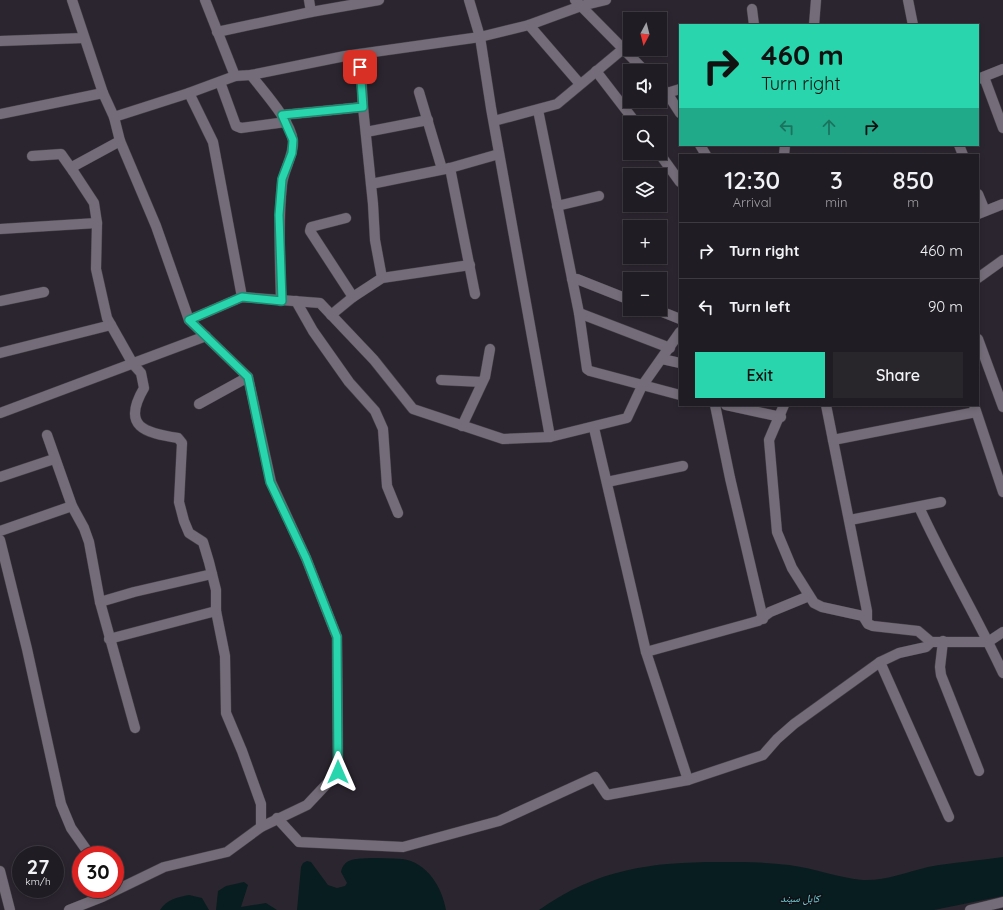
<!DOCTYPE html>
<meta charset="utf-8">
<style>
:root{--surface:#201c23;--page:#28252b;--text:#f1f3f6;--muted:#a2a1a6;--line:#3d3a41;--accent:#29d5ac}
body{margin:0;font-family:Quicksand,"Noto Naskh Arabic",sans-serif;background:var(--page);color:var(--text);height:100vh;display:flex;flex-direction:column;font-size:15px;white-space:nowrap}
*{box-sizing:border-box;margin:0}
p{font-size:13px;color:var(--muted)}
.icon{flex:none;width:22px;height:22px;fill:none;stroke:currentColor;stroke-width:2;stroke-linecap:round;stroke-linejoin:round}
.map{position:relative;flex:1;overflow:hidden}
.side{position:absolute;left:679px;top:154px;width:300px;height:252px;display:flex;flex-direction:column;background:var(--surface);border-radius:0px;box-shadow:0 2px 6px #0003,0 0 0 1px var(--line)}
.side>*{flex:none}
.top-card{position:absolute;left:679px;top:24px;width:300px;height:122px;border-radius:0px;box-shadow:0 2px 6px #0003,0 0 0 1px var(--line);background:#29d5ac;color:#111;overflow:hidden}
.needle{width:26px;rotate:187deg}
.tools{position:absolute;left:623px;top:12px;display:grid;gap:8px}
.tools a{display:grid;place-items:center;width:44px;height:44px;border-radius:0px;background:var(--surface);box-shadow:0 2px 6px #0003,0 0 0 1px var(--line);font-size:20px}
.speed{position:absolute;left:12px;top:846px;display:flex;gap:8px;font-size:20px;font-weight:700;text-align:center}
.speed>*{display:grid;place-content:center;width:52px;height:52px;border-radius:50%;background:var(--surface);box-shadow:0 2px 6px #0003,0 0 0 1px var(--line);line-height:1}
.speed small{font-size:10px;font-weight:400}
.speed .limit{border:6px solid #d22;background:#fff;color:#111}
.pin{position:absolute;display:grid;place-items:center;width:34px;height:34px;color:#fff;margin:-17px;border-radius:8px;box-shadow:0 2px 6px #0006}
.me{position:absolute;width:44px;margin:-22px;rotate:0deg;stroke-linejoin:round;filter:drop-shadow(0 0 3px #0008)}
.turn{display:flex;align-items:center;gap:14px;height:84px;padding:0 16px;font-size:18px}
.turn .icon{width:52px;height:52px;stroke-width:2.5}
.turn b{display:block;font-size:28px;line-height:34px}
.lanes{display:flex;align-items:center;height:38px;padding:0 16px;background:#0003;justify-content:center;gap:20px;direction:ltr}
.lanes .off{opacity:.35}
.eta{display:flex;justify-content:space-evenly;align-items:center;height:68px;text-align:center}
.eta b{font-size:24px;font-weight:600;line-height:28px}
.primary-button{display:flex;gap:8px;margin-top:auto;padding:8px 16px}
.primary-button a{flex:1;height:46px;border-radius:0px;background:var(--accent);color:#111;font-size:16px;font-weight:600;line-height:46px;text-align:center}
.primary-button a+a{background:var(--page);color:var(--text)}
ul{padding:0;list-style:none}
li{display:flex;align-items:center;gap:12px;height:56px;padding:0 16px;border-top:1px solid var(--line)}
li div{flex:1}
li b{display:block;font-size:15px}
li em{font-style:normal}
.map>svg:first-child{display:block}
.water{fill:#081d1f}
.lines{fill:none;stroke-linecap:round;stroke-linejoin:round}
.minor-casing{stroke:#454049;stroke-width:11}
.minor{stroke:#746d79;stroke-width:10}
.route-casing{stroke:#1b8a70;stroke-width:10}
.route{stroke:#29d5ac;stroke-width:7}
.labels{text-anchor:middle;stroke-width:3;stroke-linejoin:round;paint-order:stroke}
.water-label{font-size:11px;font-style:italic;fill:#71dae4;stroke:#120f14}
</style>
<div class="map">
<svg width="1003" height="910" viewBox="0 0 1003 910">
<rect width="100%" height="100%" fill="#2b252f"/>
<g class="water">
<path d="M1003,857V896L934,910H539C597,869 651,862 719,862C743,862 766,862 789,865C813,868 840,878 863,880C885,881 907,872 928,867C953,862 978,861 1003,857Z"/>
<path d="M370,858C380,858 391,858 402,859C427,862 442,887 446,910H297L301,867L303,863L307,861L311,862L328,885L337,888L345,886L347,883L341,872C344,857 358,859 370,858Z"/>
<polygon points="244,882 248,885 241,907 266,903 277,910 216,910 218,891 226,886"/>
<path d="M189,895L202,898L209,910H160C167,899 178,897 189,895Z"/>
</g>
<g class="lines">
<g class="minor-casing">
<g id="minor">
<polyline points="205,0 235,76"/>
<polyline points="309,0 311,12"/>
<polyline points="469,0 480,37 491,108 550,437"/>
<polyline points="575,0 645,71"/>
<polyline points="908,0 913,25"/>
<polyline points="752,9 754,25"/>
<polyline points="529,25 580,84"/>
<polyline points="814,25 816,0"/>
<polyline points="217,32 311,12 379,0"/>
<polyline points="0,41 84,38"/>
<polyline points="360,54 363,107 373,204 375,240 382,278"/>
<polyline points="596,71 636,123"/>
<path d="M251,75C263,91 291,121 293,141C294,156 283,170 282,185C278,224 280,262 281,301"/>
<polyline points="984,77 1003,128"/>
<polyline points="978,79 1003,69"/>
<polyline points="220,82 236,126 241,128 286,122"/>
<polyline points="660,86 667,93 680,113"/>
<polyline points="419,92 442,169"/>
<polyline points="189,93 213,142 242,297"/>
<polyline points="667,93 680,89"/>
<polyline points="538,110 579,313 587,369 590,371 680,395"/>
<polyline points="0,114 103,93"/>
<polyline points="282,115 363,107"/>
<polyline points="114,117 189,93 235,76 251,75 345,56 480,37 529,25 581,6 606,0"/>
<polyline points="494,121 557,104 623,49"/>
<polyline points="366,132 428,120"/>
<path d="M120,141L74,166L73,171L94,203L97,223L96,269L107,318L133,364L141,373L144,388C121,427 145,433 178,438L182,443L179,502L184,521L189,533L203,542L209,562L216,590V611L225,656L226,713L242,751L261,804V827"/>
<polyline points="700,145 706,155"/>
<polyline points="959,145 963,155"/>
<polyline points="659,153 680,182"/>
<polyline points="784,155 785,145"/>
<polyline points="32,156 61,154 73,171"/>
<polyline points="450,168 475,294"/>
<polyline points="371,184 450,168 499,154"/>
<polyline points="978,194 985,211"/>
<polyline points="557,206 599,196"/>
<polyline points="978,214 1003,204"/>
<polyline points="346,218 311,227 310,231 353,297"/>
<polyline points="0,229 97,223"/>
<polyline points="978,278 1003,260"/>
<polyline points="572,279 577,279 630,300"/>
<polyline points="0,301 44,292"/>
<polyline points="296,301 313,331 349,382 375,411 383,429 387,486 398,513"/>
<polyline points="655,309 680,319"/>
<polyline points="579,313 670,348"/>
<polyline points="331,315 353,297 382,278 470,265"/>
<polyline points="189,320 242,297 320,303 374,360 413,409 503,439 550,437 627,418 642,386 680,332"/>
<polyline points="978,339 1003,407"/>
<polyline points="0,353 111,325"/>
<polyline points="662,359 680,363"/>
<polyline points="441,380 482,382"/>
<polyline points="199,404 248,377"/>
<polyline points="715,405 730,478 763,619"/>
<polyline points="726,405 781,417"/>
<polyline points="784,405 769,440 777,532 792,568 814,603 822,607 863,616 868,624 873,626 918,631 931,642"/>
<polyline points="826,405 867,611 867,622"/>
<polyline points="974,405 1003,492"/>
<polyline points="0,413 206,336"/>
<polyline points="462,426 485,377 490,349"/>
<polyline points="594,428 646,652 688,780"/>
<polyline points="47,435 72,506 84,528 89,542 100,602 135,728"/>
<polyline points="833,440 976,412"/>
<polyline points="0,477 54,459"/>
<polyline points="607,482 683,466"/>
<path d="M919,507C945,564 977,617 1003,673"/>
<polyline points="850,520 941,502"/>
<polyline points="0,531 72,506"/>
<polyline points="0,540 27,649 61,804 71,828 90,855"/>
<polyline points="100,602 134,592 212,574"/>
<polyline points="109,639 216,611"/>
<polyline points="943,641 940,667 941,675 979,771"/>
<polyline points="646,652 758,621 770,612 809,596"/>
<polyline points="880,662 949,817"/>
<polyline points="277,818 299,842 403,847 499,821 595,777 607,795 688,780 763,755 777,739 794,724 880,662 899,653 926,647 931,642 988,642 1003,632"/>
<polyline points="0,871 10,910"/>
<polyline points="69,910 102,897 164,867 227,852 261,827 307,805 338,772 337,637 306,558 271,482 248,377 189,320 156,226 120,141 114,117 103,93 72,0"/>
<polyline points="970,910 1003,902"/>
</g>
</g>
<use href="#minor" class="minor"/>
</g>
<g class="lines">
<g class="route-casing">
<polyline id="route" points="338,772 337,637 306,558 270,482 248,377 189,320 242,297 282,301 279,215 282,179 292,153 293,140 282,115 363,107 360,67"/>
</g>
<use href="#route" class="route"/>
</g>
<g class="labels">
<g class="water-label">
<text transform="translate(800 898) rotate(1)" y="4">کابل سيند</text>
</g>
</g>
</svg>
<div class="tools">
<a><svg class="needle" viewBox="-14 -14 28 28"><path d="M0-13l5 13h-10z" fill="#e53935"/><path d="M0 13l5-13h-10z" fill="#a2a1a6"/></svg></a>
<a><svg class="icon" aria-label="sound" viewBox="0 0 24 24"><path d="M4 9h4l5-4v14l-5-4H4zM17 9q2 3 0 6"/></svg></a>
<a><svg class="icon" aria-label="search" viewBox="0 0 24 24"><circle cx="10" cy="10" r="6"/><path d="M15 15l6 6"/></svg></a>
<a><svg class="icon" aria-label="layers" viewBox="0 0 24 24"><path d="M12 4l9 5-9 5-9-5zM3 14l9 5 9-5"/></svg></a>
<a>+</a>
<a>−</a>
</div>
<div class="speed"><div>27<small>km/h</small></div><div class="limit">30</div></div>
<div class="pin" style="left:360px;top:67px;background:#d93025"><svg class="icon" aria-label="arrive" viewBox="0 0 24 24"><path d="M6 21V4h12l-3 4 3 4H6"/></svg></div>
<svg class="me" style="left:338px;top:772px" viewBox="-20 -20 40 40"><path d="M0-17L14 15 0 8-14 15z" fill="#29d5ac" stroke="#fff" stroke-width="4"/></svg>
<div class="top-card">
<div class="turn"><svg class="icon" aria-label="right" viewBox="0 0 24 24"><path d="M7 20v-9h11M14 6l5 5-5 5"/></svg><div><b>460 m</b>Turn right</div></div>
<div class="lanes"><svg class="icon off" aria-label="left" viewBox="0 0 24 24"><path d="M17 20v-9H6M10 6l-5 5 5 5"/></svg><svg class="icon off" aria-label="ahead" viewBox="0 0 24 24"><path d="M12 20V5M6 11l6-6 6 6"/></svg><svg class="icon" aria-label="right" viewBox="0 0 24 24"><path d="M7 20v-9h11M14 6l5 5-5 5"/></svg></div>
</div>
<section class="side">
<div class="eta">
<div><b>12:30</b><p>Arrival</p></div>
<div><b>3</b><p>min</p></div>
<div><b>850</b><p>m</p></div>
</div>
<ul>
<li><svg class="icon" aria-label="right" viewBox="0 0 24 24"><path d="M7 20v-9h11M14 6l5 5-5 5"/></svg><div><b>Turn right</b></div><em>460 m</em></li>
<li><svg class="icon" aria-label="left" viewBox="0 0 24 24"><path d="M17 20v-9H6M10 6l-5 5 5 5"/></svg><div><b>Turn left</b></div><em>90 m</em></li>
</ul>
<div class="primary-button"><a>Exit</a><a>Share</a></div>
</section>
</div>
